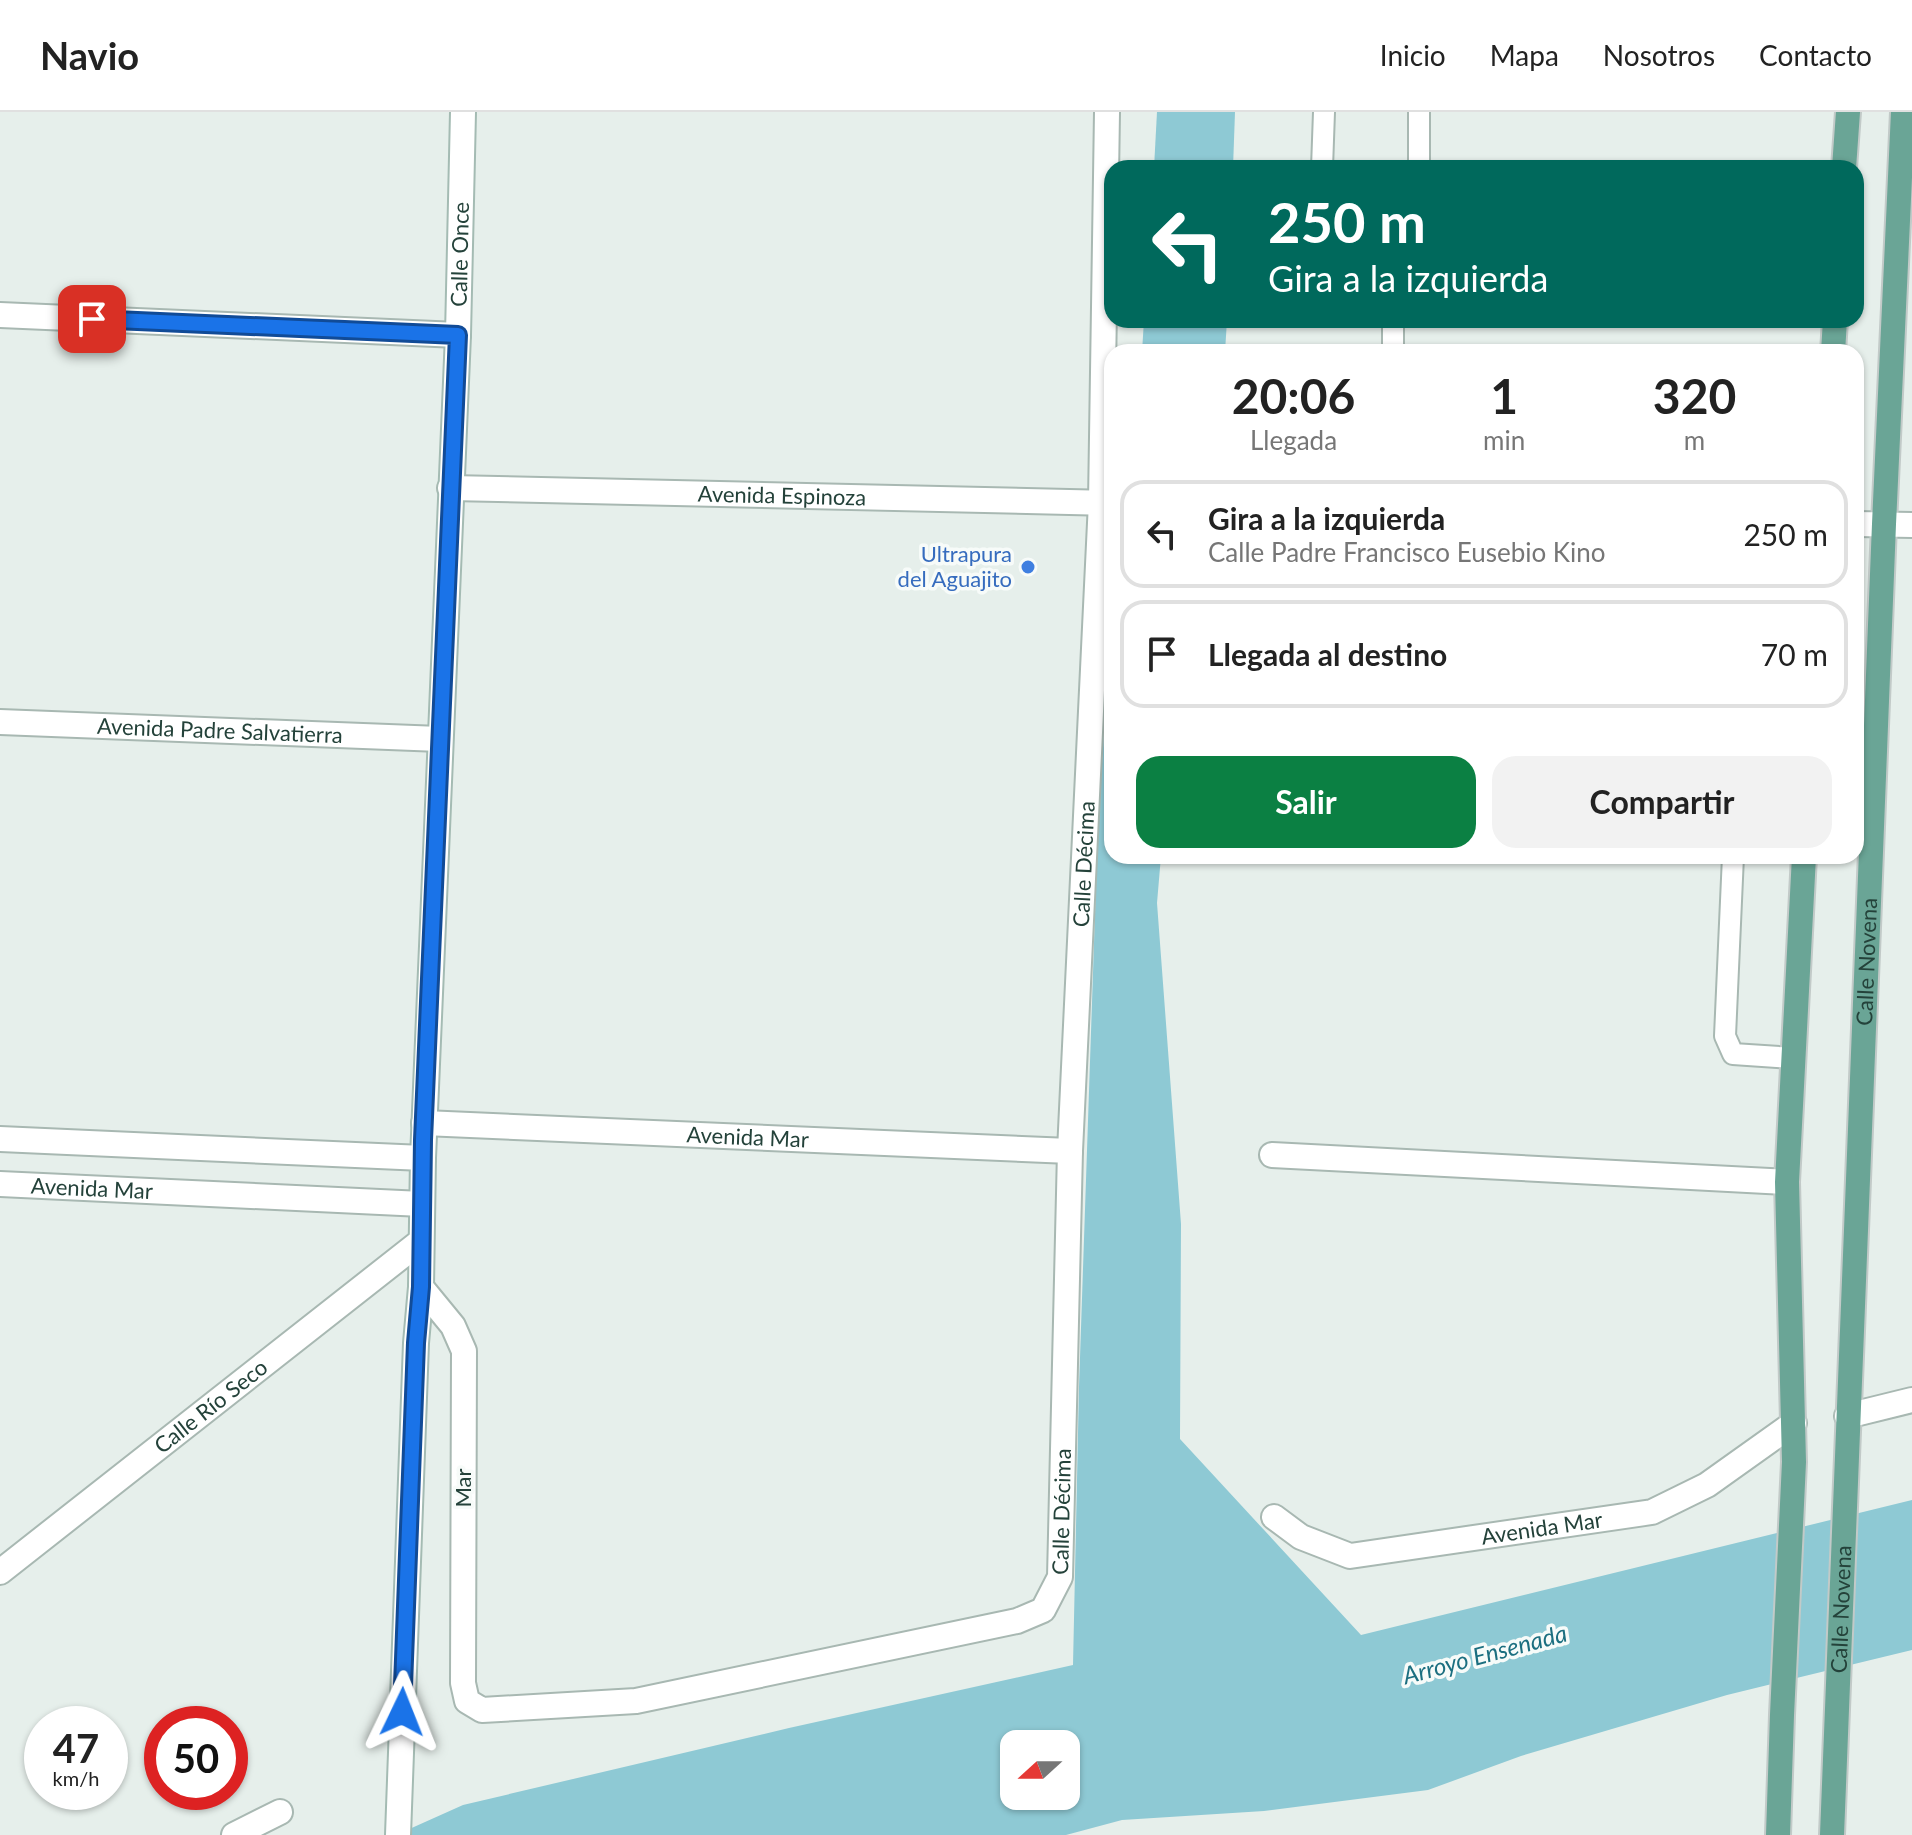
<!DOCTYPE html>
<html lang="es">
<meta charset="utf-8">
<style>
:root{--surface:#fff;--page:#f2f2f2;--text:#222;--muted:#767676;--line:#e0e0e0;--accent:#0b8043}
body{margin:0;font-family:Lato,sans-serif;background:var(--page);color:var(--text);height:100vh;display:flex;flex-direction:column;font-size:30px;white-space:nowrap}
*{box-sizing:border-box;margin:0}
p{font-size:26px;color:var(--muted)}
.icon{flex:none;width:44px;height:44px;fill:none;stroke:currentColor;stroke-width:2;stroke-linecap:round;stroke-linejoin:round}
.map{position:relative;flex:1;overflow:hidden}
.drawer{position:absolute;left:1104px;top:232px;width:760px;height:520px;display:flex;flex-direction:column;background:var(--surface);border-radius:24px;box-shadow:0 2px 6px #0004}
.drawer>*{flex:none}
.top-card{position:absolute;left:1104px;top:48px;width:760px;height:168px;border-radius:24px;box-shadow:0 2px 6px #0004;background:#00695c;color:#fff;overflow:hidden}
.needle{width:52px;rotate:249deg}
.buttons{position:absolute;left:1000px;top:1618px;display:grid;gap:16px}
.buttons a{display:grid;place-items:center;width:80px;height:80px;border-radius:16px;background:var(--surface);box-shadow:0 2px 6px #0004;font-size:40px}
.speed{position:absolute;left:24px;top:1594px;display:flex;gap:16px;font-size:40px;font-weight:700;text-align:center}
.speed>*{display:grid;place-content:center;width:104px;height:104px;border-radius:50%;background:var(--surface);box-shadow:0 2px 6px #0004;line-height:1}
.speed small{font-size:20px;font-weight:400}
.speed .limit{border:12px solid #d22;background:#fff;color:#111}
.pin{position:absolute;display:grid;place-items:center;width:68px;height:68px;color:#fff;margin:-34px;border-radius:16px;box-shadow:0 4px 12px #0006}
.me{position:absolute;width:88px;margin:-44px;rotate:2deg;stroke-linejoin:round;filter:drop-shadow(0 0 6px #0008)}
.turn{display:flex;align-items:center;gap:28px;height:168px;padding:0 32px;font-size:36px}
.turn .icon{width:104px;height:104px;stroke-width:2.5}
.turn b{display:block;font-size:56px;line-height:68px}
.eta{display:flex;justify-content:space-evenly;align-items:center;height:136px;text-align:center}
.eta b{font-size:48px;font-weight:700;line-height:56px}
.action{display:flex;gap:16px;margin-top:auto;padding:16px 32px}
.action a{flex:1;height:92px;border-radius:24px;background:var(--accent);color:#fff;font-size:32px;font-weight:700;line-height:92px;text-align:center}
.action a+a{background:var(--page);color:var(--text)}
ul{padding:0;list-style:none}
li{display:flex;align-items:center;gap:24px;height:108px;margin:0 16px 12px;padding:0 16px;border:4px solid var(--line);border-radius:24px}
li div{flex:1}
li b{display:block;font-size:30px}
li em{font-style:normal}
header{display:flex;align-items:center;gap:48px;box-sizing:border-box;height:112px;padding:0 40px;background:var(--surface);border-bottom:2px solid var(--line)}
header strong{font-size:38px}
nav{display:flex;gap:44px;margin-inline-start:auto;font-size:28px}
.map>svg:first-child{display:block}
.water{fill:#8ec9d4;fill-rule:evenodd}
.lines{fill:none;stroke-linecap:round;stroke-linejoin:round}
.service-casing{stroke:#a8b8b2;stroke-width:24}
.minor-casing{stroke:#a8b8b2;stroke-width:28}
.secondary-casing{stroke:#a4bbb3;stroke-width:28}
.primary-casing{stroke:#c2cac8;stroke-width:28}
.service{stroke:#fff;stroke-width:20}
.minor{stroke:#fff;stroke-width:24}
.secondary{stroke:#fff;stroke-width:24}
.primary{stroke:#6aa596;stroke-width:24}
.route-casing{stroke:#114b97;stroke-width:20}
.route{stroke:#1a73e8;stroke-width:14}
.shop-dot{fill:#3f7fe0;stroke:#f7fbf9;stroke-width:3}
.labels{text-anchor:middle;stroke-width:7;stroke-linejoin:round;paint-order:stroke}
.street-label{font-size:22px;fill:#24423a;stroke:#f7fbf9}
.shop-label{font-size:22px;fill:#366cbe;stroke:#f7fbf9;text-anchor:end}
.water-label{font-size:24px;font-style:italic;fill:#1c6f80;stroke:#f7fbf9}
</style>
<header>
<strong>Navio</strong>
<nav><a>Inicio</a><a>Mapa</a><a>Nosotros</a><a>Contacto</a></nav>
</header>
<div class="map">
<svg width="1912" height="1723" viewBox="0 0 1912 1723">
<rect width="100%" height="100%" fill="#e6efeb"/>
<g class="water">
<polygon points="1157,0 1235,0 1233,56 1154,56"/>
<polygon points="1144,208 1227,208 1225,240 1142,240"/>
<path d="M1112,498V744H1161L1157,791L1181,1112L1180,1327L1361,1523L1912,1388V1538L1727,1583L1521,1644L1428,1678L1264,1699L1122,1708L1066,1723H396L463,1693L789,1616L1073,1553L1079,1275L1098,713ZM1014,1632H1066V1684H1014Z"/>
</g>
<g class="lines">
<g class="service-casing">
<g id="service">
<polyline points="1322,56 1324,0"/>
<polyline points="1419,56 1419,0"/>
<polyline points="1393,208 1393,240"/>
<polyline points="1733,744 1725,924 1733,942 1793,946"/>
</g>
</g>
<g class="minor-casing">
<g id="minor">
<polyline points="0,203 458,223"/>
<path id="s1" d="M450,376L1112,391"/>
<polyline points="1856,412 1912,413"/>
<path id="s2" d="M0,610L440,627"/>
<path id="s3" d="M424,1011L1070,1039"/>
<polyline points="0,1027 423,1046"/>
<polyline points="1272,1043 1787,1070"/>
<path id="s4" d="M0,1072L422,1092"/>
<path id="s5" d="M421,1175L453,1214L464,1239L463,1571L467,1589L482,1598L636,1589L1017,1509L1043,1498L1060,1465L1070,1039L1101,390L1107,0"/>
<polyline points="1847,1304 1912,1288"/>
<path id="s6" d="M1274,1405L1301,1425L1350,1444L1652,1400L1707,1373L1794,1311"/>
<path id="s7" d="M0,1460L421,1129"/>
<polyline points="234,1723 280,1700"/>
</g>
</g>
<g class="secondary-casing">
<g id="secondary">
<path id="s8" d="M398,1723L416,1231L421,1175L423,1046L458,223L463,0"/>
</g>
</g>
<g class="primary-casing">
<g id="primary">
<polyline points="1844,56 1848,0"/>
<polyline points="1833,240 1835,208"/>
<polyline points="1778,1723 1782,1603 1794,1350 1787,1070 1804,744"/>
<path id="s9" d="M1832,1723L1884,412L1903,0"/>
</g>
</g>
<use href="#service" class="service"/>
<use href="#minor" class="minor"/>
<use href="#secondary" class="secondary"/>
<use href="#primary" class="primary"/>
</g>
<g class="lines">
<g class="route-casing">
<polyline id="route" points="92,207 458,223 423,1028 421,1175 416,1231 402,1600"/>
</g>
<use href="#route" class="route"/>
</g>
<circle class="shop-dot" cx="1028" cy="455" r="8"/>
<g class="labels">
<g class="street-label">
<text dy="8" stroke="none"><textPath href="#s8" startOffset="1582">Calle Once</textPath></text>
<text dy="8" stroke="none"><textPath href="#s1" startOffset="332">Avenida Espinoza</textPath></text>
<text dy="8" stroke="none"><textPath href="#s2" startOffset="220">Avenida Padre Salvatierra</textPath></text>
<text dy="8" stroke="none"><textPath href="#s5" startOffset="1768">Calle Décima</textPath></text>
<text dy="8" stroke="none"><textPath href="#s9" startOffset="874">Calle Novena</textPath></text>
<text dy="8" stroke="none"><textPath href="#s3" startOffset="324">Avenida Mar</textPath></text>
<text dy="8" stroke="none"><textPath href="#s4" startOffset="92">Avenida Mar</textPath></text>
<text dy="8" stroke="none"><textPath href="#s7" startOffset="268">Calle Río Seco</textPath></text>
<text transform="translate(463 1376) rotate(-90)" y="8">Mar</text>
<text dy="8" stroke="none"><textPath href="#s5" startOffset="1120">Calle Décima</textPath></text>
<text dy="8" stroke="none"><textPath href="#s6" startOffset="280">Avenida Mar</textPath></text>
<text dy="8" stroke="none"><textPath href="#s9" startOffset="226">Calle Novena</textPath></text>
</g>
<g class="shop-label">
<text x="1012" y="450">Ultrapura<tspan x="1012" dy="25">del Aguajito</tspan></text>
</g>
<g class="water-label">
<text transform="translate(1485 1543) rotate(-15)" y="8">Arroyo Ensenada</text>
</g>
</g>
</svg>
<div class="buttons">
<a><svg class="needle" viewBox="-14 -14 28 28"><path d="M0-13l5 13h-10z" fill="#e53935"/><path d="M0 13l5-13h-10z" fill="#767676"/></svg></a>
</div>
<div class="speed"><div>47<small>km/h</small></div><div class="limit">50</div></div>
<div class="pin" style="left:92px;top:207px;background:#d93025"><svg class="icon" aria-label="arrive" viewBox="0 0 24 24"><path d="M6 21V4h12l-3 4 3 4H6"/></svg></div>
<svg class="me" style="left:402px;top:1600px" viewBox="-20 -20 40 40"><path d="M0-17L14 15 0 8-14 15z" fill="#1a73e8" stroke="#fff" stroke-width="4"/></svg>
<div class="top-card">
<div class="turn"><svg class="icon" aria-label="left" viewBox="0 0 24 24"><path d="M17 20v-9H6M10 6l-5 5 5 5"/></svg><div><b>250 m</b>Gira a la izquierda</div></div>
</div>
<section class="drawer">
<div class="eta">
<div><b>20:06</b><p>Llegada</p></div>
<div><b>1</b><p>min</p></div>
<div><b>320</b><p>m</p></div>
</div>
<ul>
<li><svg class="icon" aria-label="left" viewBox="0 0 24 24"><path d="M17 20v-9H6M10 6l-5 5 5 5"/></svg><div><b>Gira a la izquierda</b><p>Calle Padre Francisco Eusebio Kino</p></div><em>250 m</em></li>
<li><svg class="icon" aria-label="arrive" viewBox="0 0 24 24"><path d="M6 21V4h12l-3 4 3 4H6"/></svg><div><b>Llegada al destino</b></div><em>70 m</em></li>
</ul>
<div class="action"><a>Salir</a><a>Compartir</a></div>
</section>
</div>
